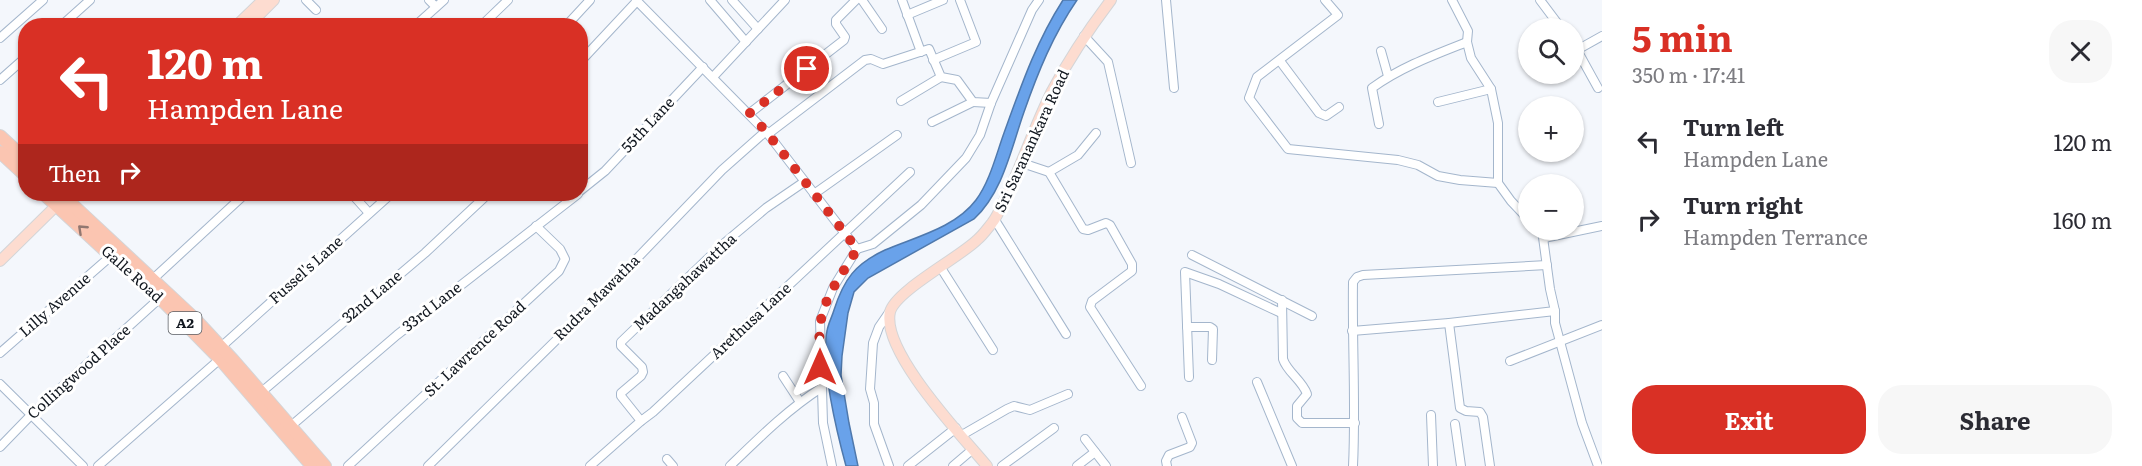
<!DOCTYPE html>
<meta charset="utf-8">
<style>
:root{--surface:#fff;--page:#f7f7f7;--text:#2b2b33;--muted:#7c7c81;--accent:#d93025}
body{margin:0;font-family:Literata,serif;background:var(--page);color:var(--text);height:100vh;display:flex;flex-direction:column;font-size:22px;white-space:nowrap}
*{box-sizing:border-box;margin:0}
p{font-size:20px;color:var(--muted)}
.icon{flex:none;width:33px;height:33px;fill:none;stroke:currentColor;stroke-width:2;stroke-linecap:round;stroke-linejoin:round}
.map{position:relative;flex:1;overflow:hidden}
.details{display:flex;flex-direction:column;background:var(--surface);width:540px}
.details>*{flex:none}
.top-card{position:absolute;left:18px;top:18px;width:570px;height:183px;border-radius:24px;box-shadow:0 2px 4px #0004;background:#d93025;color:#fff;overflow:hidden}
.buttons{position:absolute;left:1518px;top:18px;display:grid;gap:12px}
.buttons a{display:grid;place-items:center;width:66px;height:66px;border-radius:50%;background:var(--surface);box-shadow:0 2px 4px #0004;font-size:30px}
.pin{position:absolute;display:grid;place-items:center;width:51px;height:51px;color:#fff;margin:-26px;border:3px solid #fff;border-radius:50%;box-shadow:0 2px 6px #0007}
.me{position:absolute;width:66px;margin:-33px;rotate:0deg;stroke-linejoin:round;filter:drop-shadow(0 0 4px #0008)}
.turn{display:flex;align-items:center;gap:21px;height:126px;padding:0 30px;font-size:27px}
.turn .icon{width:78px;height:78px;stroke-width:2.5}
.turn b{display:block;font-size:42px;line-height:51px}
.then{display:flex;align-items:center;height:57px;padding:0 30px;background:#0003;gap:12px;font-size:22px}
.round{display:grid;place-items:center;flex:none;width:63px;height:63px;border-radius:24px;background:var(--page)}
.overview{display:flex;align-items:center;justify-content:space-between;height:102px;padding:0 30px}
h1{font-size:36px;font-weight:700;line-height:45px;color:var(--accent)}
.primary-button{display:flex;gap:12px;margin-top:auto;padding:12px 30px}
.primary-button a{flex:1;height:69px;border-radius:24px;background:var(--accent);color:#fff;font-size:24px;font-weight:700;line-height:69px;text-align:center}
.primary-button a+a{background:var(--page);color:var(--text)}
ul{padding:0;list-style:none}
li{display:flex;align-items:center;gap:18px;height:78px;padding:0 30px}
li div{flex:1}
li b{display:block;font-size:22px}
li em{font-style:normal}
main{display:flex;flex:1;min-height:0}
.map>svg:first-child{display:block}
.water{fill:#69a2ea;stroke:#4f79ad;stroke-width:1.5}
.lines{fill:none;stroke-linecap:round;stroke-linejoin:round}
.minor-casing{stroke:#a4b6cc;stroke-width:10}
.major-casing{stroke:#d4d5d7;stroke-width:12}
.highway-casing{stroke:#d4d5d7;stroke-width:14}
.minor{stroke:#fff;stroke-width:8}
.major{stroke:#fddcd0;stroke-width:10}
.highway{stroke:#fbc5b1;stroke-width:12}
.oneway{stroke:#927770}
.route{stroke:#d93025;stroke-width:10;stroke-dasharray:0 18}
.labels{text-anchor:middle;stroke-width:6;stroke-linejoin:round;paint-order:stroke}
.shield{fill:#fff;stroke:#595d63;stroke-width:1.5}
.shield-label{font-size:14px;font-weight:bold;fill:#121820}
.street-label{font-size:15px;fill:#121820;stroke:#fff}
</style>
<main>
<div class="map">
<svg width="1602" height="466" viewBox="0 0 1602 466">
<rect width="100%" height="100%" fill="#f4f7fc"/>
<path class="water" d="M1063,0H1077C1053,35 1038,72 1024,112C1011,149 1003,192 974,219L868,278L854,292L848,313L842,356L841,375L849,423L858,466H846C837,433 820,363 827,331C828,324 832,317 834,310C844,279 855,264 885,250C915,237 955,228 976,200C990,181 996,155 1004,133C1021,86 1036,42 1063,0Z"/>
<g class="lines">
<g class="minor-casing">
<g id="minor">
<polyline points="306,0 316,10"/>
<polyline points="429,0 436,7"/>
<polyline points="636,0 768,134 857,249"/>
<polyline points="710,0 746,42"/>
<polyline points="732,0 758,29"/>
<polyline points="862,0 882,29"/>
<polyline points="902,0 921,52"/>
<polyline points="1166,0 1174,88"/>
<polyline points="1325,0 1338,15 1257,77 1249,98 1288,149 1398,160 1418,165 1438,176 1460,180 1498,183"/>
<polyline points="1452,0 1468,31 1467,42 1471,58 1491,89 1498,123 1498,183 1511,201 1528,219"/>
<polyline points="1540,0 1561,28"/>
<polyline points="907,15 943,0"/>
<polyline points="61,26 90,0"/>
<polyline points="415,26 444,0"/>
<polyline points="481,26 508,0"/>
<polyline points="566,26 590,0"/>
<polyline points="1084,36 1108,62 1131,163"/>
<polyline points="0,38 43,0"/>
<polyline points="1575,48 1577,50 1602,36"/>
<polyline points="1577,50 1598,88"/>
<polyline points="1381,51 1388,76"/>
<polyline points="933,60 976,42 960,0"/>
<polyline points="1280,61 1319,113 1326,116 1339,107"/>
<polyline points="580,62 637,1"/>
<polyline points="713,77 785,0"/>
<polyline points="0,80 26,57"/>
<polyline points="901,101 941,77"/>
<polyline points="1438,102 1491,89"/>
<polyline points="750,113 844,40 845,37 836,24 836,20 856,0"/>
<polyline points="932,122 973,102"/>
<path d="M1379,124L1372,88C1401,67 1434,55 1467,42"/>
<polyline points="768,134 865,60 871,59 883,64 929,49 941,77 957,80 973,102 991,103"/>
<polyline points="1022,163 1049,172 1083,229 1088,230 1106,223 1110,225 1132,264 1132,271 1092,301 1090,307 1141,386"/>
<polyline points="1049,172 1078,155 1096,133"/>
<polyline points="580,191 605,171 703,67"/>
<polyline points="352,194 369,213"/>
<polyline points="814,194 897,135"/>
<polyline points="995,220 1066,334"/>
<polyline points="1542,230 1550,289 1555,311 1555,323 1582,423 1598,466"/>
<polyline points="1544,238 1602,226"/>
<polyline points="857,249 873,244 921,205 966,158 980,135 991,103 1032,10 1039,0"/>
<polyline points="1192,255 1312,316"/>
<polyline points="941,268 993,350"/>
<polyline points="153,279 245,194"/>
<path d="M1282,300L1283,359C1287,372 1302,380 1307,394L1297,406V418L1302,423H1355"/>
<polyline points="1449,323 1460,408 1466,411 1480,412 1483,417 1490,466"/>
<polyline points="1187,327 1210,327 1213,329 1212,360"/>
<polyline points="1352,331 1449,323 1555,311"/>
<polyline points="221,347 391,194"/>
<polyline points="0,353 111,256"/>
<polyline points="1510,361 1602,325"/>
<polyline points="783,376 800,402"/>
<polyline points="1189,377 1185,272 1219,284 1281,313"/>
<polyline points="1257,382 1292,466"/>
<polyline points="0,384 83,466"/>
<polyline points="258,395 425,253 488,194"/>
<polyline points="1431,415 1433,466"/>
<polyline points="641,421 621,396 621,393 641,376 643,372 642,367 621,346 621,342 722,245 766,208 804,182"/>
<polyline points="1455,424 1461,466"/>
<polyline points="291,426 397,335 578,194"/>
<polyline points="962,435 1007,409 1014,406 1030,410 1068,394"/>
<polyline points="1085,439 1106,466"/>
<polyline points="0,447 32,414 160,298"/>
<polyline points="667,459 673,466"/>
<polyline points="98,466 220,359"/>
<polyline points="348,466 559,271 565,259 560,249 536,226"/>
<polyline points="428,466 597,300 722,170 766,131"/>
<polyline points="590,466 641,421 653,412 910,172"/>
<path d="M730,466C759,438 787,410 821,388"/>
<polyline points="832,466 823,423 820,321 833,288 857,249"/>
<polyline points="889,466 874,424 874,403 870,389 873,343 879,327 890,311"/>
<polyline points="908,466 956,428"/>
<polyline points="953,466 973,449"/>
<polyline points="1002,466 1054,428"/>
<polyline points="1077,466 1095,452"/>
<polyline points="1167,466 1166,461 1169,455 1190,447 1192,443 1182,417"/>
<path d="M1353,466C1356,405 1352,344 1353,282L1357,277L1363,275L1547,265"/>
</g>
</g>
<g class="major-casing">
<g id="major">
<polyline points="236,26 263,0"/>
<polyline points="248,26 274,0"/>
<polyline points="0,261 62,200"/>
<path d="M987,466C962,436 881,351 890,312C895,291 960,257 977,240C983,235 987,229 992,223C999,214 1003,202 1009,191C1024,158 1036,123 1052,91C1069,59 1089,29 1111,0"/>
</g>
</g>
<g class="highway-casing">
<g id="highway">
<polyline points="0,136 26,160"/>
<polyline points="0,152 26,176"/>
<polyline points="44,194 111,256 160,298 220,359 312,466"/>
<polyline points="61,194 195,319 233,360 325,466"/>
</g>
</g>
<use href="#minor" class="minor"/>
<use href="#major" class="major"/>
<use href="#highway" class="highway"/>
</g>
<defs><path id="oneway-chevron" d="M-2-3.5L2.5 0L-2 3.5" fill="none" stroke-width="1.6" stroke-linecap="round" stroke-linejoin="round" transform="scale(1.5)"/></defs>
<use class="oneway" href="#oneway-chevron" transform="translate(82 229) rotate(-137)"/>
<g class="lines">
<path class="route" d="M807,69L750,113L768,134L857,249C844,272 825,295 821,320C818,335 820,352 820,367"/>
</g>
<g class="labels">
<rect class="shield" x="168.5" y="312" width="33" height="22" rx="4.5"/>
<g class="shield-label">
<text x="185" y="328">A2</text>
</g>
<g class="street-label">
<text transform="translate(648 125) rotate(-47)" y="5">55th Lane</text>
<text transform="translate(1032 141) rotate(-65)" y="5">Sri Saranankara Road</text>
<text transform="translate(306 270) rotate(-42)" y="5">Fussel's Lane</text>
<text transform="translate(132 274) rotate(42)" y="5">Galle Road</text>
<text transform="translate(685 282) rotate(-43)" y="5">Madangahawattha</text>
<text transform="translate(372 297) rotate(-40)" y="5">32nd Lane</text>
<text transform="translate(597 298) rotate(-45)" y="5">Rudra Mawatha</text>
<text transform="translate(55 305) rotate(-41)" y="5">Lilly Avenue</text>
<text transform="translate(432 307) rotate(-38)" y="5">33rd Lane</text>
<text transform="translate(751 321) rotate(-43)" y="5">Arethusa Lane</text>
<text transform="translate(475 349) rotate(-43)" y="5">St. Lawrence Road</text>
<text transform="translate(79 372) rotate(-42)" y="5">Collingwood Place</text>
</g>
</g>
</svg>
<div class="buttons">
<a><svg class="icon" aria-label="search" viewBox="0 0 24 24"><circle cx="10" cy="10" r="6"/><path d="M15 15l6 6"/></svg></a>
<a>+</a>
<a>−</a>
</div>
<div class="pin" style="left:807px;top:69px;background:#d93025"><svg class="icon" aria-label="arrive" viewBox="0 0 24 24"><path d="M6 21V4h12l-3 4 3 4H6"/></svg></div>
<svg class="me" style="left:820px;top:367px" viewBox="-20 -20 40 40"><path d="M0-17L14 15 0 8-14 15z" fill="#d93025" stroke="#fff" stroke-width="4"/></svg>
<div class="top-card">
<div class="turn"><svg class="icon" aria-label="left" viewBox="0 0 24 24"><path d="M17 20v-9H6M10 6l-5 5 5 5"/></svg><div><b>120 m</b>Hampden Lane</div></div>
<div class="then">Then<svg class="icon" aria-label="right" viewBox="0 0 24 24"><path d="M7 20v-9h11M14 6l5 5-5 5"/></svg></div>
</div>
</div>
<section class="details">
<div class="overview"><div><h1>5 min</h1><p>350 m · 17:41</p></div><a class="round"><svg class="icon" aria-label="close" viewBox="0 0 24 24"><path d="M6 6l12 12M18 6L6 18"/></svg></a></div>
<ul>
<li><svg class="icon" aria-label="left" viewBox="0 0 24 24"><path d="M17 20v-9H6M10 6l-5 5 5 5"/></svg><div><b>Turn left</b><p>Hampden Lane</p></div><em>120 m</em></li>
<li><svg class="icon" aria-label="right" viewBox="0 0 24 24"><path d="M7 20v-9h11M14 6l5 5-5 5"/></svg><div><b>Turn right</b><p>Hampden Terrance</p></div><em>160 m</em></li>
</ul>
<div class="primary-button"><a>Exit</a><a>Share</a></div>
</section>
</main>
